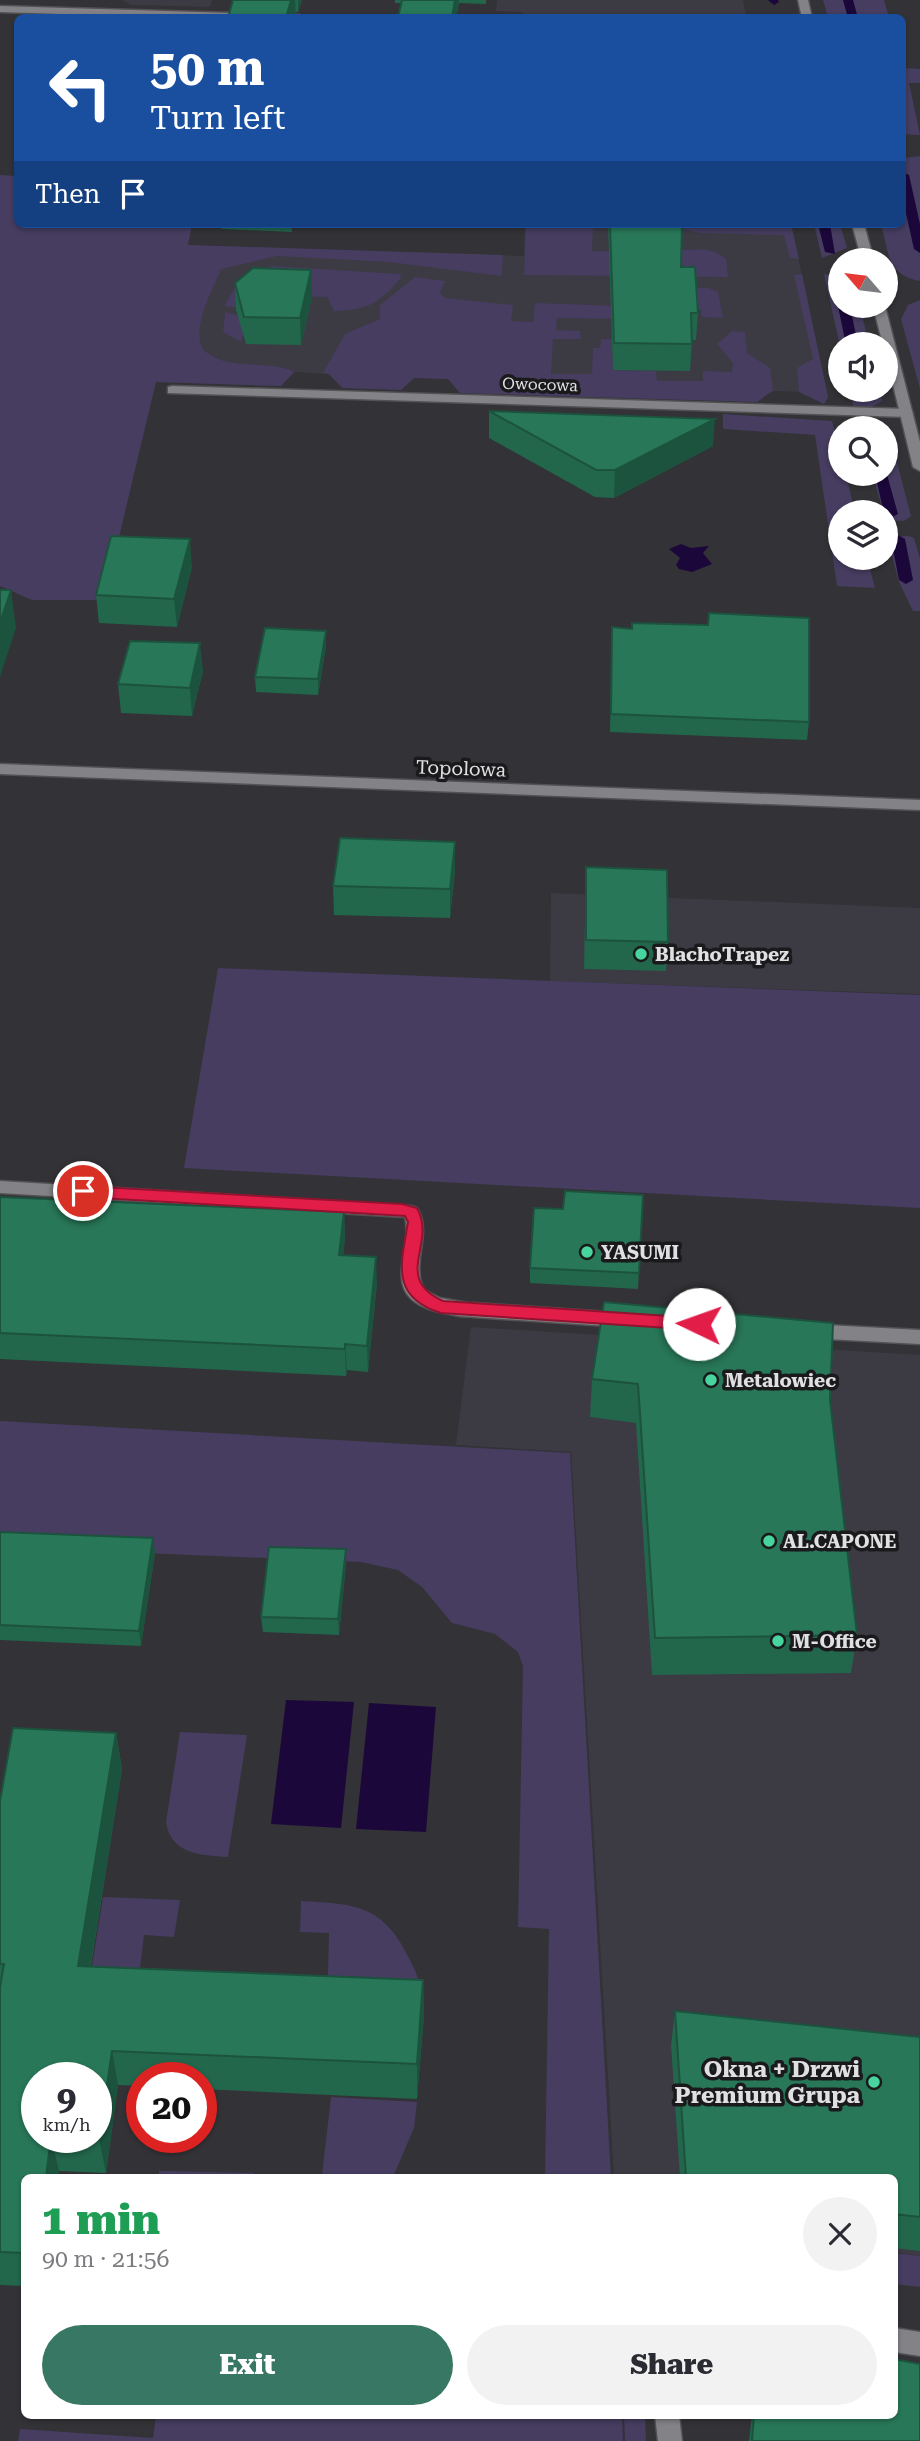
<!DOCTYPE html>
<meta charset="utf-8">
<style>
:root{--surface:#fff;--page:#f2f2f3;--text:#2b2b33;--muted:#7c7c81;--accent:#387763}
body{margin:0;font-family:"Roboto Serif",serif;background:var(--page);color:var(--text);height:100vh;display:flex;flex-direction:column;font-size:26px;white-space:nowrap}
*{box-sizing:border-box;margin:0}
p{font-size:23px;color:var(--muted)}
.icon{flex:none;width:38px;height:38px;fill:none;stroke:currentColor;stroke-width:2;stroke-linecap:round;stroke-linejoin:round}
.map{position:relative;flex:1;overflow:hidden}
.drawer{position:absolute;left:21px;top:2174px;width:877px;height:245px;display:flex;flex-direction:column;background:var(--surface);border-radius:10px;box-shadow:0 2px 5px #0004}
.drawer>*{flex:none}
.guide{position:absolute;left:14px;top:14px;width:892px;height:214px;border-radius:10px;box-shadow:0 2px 5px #0004;background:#1a4fa0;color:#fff;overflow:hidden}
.needle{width:46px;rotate:298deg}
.tools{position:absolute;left:828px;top:248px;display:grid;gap:14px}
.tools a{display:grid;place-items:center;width:70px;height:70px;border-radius:50%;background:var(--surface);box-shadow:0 2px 5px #0004;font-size:35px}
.speed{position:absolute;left:21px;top:2062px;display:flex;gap:14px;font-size:35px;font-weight:700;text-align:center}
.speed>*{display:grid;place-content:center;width:91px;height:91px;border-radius:50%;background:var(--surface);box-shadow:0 2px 5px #0004;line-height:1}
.speed small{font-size:18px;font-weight:400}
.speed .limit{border:10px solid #d22;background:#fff;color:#111}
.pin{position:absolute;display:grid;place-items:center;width:60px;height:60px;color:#fff;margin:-30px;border:4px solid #fff;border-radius:50%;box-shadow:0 2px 7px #0007}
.me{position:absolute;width:77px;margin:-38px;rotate:273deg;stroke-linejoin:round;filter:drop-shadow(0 0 5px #0008)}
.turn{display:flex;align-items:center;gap:24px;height:147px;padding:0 21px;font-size:32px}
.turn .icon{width:91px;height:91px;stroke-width:2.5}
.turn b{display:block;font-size:49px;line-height:60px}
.then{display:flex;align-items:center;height:66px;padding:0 21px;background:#0003;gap:14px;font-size:26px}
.round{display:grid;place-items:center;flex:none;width:74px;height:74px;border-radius:37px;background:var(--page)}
.overview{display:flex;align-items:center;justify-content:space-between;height:119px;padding:0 21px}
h1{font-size:42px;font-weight:800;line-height:52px;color:#1e9e55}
.action{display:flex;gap:14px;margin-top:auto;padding:14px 21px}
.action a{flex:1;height:80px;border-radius:42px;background:var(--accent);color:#fff;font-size:28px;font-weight:800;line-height:80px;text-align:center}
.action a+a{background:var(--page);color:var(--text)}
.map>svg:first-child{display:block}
.built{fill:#3c3a43}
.green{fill:#463d60}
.water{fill:#1c073b}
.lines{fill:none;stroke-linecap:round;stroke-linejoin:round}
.stream{fill:#1c073b;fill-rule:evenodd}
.service-casing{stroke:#525154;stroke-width:3}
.minor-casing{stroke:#525154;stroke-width:3}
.secondary-casing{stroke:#525154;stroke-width:3}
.service{fill:#838286;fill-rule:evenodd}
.minor{fill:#838286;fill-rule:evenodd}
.secondary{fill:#838286;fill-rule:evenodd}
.wall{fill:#22664c}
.shaded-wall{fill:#1c533e}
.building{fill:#287758;stroke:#1c533e;stroke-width:2;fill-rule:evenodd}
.route{fill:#e11d48;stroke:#92132f;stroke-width:2}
.poi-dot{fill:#47d49e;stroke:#1a1a1c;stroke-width:2.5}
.labels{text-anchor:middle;stroke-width:7;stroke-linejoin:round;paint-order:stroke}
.far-street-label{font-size:16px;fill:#e0dfe1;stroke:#1a1a1c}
.street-label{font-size:19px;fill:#e0dfe1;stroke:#1a1a1c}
.poi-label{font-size:19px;font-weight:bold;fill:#e0dfe1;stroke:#1a1a1c;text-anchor:start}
.near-poi-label{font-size:23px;font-weight:bold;fill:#e0dfe1;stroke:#1a1a1c;text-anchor:end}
</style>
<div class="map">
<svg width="920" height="2441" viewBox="0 0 920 2441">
<rect width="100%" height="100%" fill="#333236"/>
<g class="built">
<polygon points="122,0 212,0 210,7 131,5"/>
<polygon points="497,0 743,0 746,17 528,17 521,12 496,11"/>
<polygon points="525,224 791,224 828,397 823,404 804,392 774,391 757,402 460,393 448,379 414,378 401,390 342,388 328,374 295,372 281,386 156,382 188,245 524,256"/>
<polygon points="551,893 920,908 920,994 550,981"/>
<polygon points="471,1327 920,1355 920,2256 894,2252 894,2177 614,2177 571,1452 456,1445"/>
</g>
<g class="green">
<polygon points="823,0 884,0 889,17 828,17"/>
<polygon points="903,63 905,68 920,69 920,83 909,83 920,135 903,134"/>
<path d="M920,156V281C886,275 889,252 881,224H903V158Z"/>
<path d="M0,175L17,176L18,224H192L188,245L503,255L502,276L388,262L277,256L221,269C213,290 191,327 203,349C227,373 266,358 294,372L281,386L156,382L104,600H32L0,586Z"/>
<path d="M526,224H593L592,251L681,253V250C699,250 711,246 726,259L728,277L524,275Z"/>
<polygon points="681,224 791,224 799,259 790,258 784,235 701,233 681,229"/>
<polygon points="814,224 840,224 847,248 822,258"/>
<path d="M272,266L400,274L401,278C379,304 367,310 334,311L327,297L253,295L238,308L225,306C235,282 248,274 272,266Z"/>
<polygon points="802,274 828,397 824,404 799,392 797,368 813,359 794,275"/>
<polygon points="824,274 840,277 840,306 860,306 869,345 840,346"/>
<polygon points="415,277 445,281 440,293 445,298 513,305 511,321 533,322 535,303 620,306 620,319 557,318 556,330 580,331 581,339 553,339 551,374 592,374 593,348 600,348 601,339 612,339 613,370 656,371 657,381 703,381 703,371 732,372 733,363 717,344 732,331 745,332 747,353 770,368 773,390 757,402 460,393 448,379 414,378 401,390 343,388 329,374 323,373 345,334 380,319 380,305"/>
<polygon points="628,286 709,288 718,292 723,318 702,317 701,310"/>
<polygon points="920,300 920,389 901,319 908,305"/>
<polygon points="225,312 247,318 241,342 223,332"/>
<polygon points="850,390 880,390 882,401 870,408 854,409"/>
<polygon points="723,414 832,421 840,451 840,474 846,474 855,513 840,513 840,558 867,558 875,588 837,586 815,435 723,429"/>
<polygon points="858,423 888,428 911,516 904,521 886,520 872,474 886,474 886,429 860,429"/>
<polygon points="908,536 914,538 920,559 920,611 913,611 899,582 887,537"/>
<polygon points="218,968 920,995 920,1208 184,1168"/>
<polygon points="0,1421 570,1453 611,2177 545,2177 549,1929 518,1927 523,1666 518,1652 495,1634 452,1623 422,1587 398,1570 361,1562 0,1547"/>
<path d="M180,1732L247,1735L228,1857C201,1855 171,1855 166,1822Z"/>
<polygon points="103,1897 180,1900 174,1937 144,1935 136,2001 87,1998"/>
<path d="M301,1901C356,1904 383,1905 409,1958C420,1980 423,1990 424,2015L327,2011L329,1933L300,1932Z"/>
<polygon points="331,2097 417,2102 414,2128 393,2177 271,2177 322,2175"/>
<polygon points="159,2171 254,2173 254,2177 159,2177"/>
<polygon points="894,2253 920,2256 920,2287 894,2284"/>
<polygon points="156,2415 622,2415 623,2441 18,2441 20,2429 153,2438"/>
<polygon points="624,2415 645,2415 646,2441 625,2441"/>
</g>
<g class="water">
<polygon points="681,544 691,548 709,546 703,553 712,564 692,572 679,569 676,565 680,558 669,549"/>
<polygon points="286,1700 354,1702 341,1828 271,1824"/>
<polygon points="369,1703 436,1707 426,1832 356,1829"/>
</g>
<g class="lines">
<g class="stream">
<polygon points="768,0 778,0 779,2 774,5"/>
<polygon points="843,0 853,0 858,18 848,18"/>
<polygon points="903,172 909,175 920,224 920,253 914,249 903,200"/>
<polygon points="818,224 830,224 835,254 825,252"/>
<polygon points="835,282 840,282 840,293 834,289"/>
<polygon points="840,303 840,306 850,306 858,345 846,345 838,306"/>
<polygon points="886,471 898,514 891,518 884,513 875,474 886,474"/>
<polygon points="898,535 905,539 913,580 906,584 899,580 891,539"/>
</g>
<g class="service-casing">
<g id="service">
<polygon points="473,1303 623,1313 629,1315 632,1320 629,1325 623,1327 473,1317 467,1315 464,1310 467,1305"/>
<polygon points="808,1324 920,1330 920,1344 808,1338 802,1336 799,1331 802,1326"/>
<polygon points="894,2328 920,2332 920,2356 894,2352"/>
<polygon points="655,2415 679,2415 682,2441 658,2441"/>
</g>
</g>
<g class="minor-casing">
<g id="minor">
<polygon points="0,6 300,15 305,18 180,18 0,12"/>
<polygon points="172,386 907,409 913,413 907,417 168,393 168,387"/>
<polygon points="0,764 920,800 920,810 0,774"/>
<path d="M0,1181L411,1206L417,1208C433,1233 410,1263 424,1290L440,1298L479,1305L482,1310L479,1315C466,1319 448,1314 435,1311C377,1294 414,1252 405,1217L0,1193Z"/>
</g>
</g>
<g class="secondary-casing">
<g id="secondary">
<polygon points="798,0 808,0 812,18 802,18"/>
<polygon points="852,224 864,224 874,261 862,261"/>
<polygon points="873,306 885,306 920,442 920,471 913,467 886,356 886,345 883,345"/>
</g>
</g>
<use href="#service" class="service"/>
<use href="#minor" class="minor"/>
<use href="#secondary" class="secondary"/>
</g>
<g class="wall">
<polygon points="233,0 302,0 298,12 296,12 296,18 228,18"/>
<polygon points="395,0 486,0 486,4 459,3 456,18 398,18 401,3 395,3"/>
<polygon points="221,224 291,224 292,232 222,229"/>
<polygon points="608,224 682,224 681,267 698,313 696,340 692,340 690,371 613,370"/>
<polygon points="235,283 312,297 301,345 246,344 236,310"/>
<polygon points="489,411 713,446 614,498 595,497 489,438"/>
<polygon points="192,567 177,627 99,623 96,595"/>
<polygon points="709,613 809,722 807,740 610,732 612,627 632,629 708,625"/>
<polygon points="326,646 318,695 256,692 255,677"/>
<polygon points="203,671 192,716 121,713 118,684"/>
<polygon points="586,867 668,942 666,971 584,969"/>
<polygon points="455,871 450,918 334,915 333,886"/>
<polygon points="643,1195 638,1289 530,1283 530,1268 563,1209"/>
<polygon points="0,1197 344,1212 345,1239 343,1255 377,1283 368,1372 347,1370 346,1376 0,1359"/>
<polygon points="592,1379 830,1400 857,1635 851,1673 652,1675 636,1423 590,1417"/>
<polygon points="0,1532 153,1538 155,1553 141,1646 0,1640"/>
<polygon points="346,1564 339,1635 263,1632 261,1617"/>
<polygon points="116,1733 122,1769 91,1966 423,1980 424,2016 417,2099 201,2089 201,2077 142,2077 142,2086 118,2085 106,2173 59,2171 58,2177 24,2177 24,2286 0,2285 0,1801"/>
<polygon points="675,2011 920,2037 920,2251 894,2248 894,2177 680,2177 671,2045"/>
<polygon points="752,2415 894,2415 920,2441 749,2441"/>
</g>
<g class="shaded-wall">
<polygon points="291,0 295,0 296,18 286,18"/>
<polygon points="298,0 302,0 298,12"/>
<polygon points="455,0 459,0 456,18 452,18"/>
<polygon points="311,270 312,297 301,345 300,318"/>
<polygon points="715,419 713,446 614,498 615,470"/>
<polygon points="190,539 192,567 177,627 174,599"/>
<polygon points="11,590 16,628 0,677 0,623"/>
<polygon points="326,631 326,646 318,695 318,679"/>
<polygon points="200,643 203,671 192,716 190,688"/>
<polygon points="455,842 455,871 450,918 450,889"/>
<polygon points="344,1212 345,1239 340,1281 339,1255"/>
<polygon points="376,1257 377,1283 368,1372 367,1346"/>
<polygon points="345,1344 347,1370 346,1376 345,1349"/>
<polygon points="153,1538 155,1553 141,1646 139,1631"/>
<polygon points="346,1549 346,1564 339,1635 338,1619"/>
<polygon points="116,1733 122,1769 85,2001 78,1966"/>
<polygon points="423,1980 424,2016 417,2099 417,2064"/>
<polygon points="112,2051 118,2085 106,2173 99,2139"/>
<polygon points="51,2137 59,2171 58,2177 46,2177"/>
</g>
<g class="building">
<polygon points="233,0 291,0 286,18 228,18"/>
<polygon points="402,0 455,0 452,18 398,18"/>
<polygon points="610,224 682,224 681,267 695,267 698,313 691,313 692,344 614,343"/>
<polygon points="253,268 311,270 300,318 244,317 235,283"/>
<polygon points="489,411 715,419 615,470 596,470"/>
<polygon points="111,536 190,539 174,599 96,595"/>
<polygon points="0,590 11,590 0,623"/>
<polygon points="709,613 809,618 809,722 611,714 612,627 632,629 632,623 708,625"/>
<polygon points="265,628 326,631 318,679 255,677"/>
<polygon points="130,641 200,643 190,688 118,684"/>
<polygon points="340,838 455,842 450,889 333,886"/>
<polygon points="586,867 667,870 668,942 586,940"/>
<polygon points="565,1191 643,1195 639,1273 530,1268 534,1208 563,1209"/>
<polygon points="0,1197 344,1212 339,1255 376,1257 367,1346 345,1344 345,1349 0,1333"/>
<polygon points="604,1302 833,1323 830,1400 857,1635 655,1638 638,1384 592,1379"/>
<polygon points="0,1532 153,1538 139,1631 0,1625"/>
<polygon points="269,1547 346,1549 338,1619 261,1617"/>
<path d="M13,1728L116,1733L78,1966L423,1980L417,2064L112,2051L99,2139L51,2137L46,2177H24V2253L0,2252V1987L4,1964H0V1801ZM37,2077H96V2137H37Z"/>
<polygon points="675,2011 920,2037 920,2217 894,2214 894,2177 686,2177"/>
<polygon points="894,2359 920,2364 920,2441 752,2441 754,2415 894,2415"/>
</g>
<path class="route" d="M83,1186L402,1204L417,1208C437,1244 392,1278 443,1301L699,1318L707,1324L699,1330L441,1313C390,1297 401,1264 408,1222L405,1216L83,1197L76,1191Z"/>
<g class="poi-dot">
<circle cx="641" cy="954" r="7"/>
<circle cx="587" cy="1252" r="7"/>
<circle cx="711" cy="1380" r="7"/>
<circle cx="769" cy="1541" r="7"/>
<circle cx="778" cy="1641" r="7"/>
<circle cx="874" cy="2082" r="7"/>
</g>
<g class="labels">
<g class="far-street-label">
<text transform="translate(540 384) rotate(2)" y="6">Owocowa</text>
</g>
<g class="street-label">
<text transform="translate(461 768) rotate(2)" y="7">Topolowa</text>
</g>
<g class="poi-label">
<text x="655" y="961">BlachoTrapez</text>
<text x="601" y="1259">YASUMI</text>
<text x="725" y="1387">Metalowiec</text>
<text x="783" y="1548">AL.CAPONE</text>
<text x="792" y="1648">M-Office</text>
</g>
<g class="near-poi-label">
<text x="860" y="2077">Okna + Drzwi<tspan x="860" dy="26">Premium Grupa</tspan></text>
</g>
</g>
</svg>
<div class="tools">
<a><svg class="needle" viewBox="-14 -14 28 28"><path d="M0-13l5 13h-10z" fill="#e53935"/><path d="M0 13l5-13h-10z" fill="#7c7c81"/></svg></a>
<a><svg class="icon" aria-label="sound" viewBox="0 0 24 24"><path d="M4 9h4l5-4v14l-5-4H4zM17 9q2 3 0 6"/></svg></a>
<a><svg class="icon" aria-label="search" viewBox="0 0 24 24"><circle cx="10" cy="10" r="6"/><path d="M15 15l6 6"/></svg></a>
<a><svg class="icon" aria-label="layers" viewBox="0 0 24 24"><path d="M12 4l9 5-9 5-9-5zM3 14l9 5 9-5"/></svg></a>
</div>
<div class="speed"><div>9<small>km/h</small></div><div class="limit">20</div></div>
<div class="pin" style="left:83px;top:1191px;background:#d93025"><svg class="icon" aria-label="arrive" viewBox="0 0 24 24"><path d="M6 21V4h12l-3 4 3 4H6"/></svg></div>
<svg class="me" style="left:699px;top:1324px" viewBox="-20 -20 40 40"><circle r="19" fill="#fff"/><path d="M0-13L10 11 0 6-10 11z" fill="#e11d48"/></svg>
<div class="guide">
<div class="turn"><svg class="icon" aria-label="left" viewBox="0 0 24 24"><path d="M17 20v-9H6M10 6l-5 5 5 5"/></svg><div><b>50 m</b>Turn left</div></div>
<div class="then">Then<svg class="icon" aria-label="arrive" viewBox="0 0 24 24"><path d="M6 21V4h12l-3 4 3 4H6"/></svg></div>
</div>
<section class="drawer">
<div class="overview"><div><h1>1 min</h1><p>90 m · 21:56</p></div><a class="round"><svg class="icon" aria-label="close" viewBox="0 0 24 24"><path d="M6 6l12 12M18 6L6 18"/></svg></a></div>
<div class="action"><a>Exit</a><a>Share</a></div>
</section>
</div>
